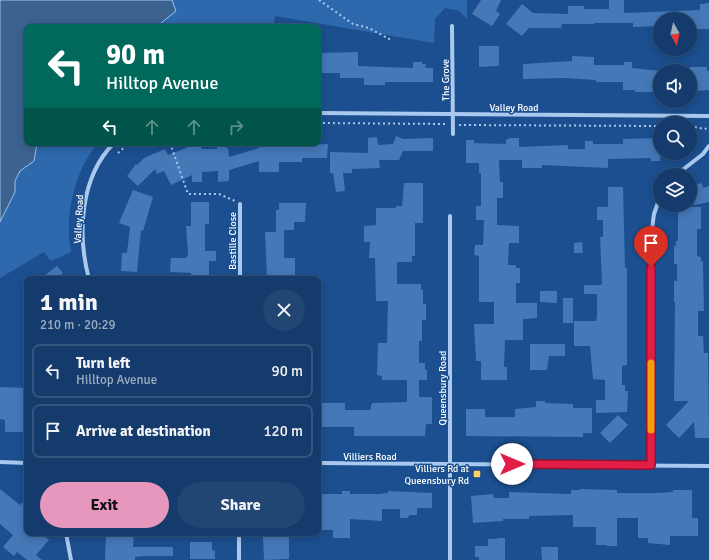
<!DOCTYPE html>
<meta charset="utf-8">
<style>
:root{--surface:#143b6b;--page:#214673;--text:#f1f3f6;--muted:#9dadc1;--line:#33557e;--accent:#e797bd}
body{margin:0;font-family:Signika,sans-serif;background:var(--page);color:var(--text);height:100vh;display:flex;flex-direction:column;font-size:15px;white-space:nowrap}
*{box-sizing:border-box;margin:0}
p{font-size:13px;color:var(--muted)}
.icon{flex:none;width:22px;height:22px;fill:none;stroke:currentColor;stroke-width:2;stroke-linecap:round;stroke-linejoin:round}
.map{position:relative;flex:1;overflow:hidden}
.side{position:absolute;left:24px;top:276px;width:297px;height:260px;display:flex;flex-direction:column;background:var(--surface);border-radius:8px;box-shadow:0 2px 10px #0003,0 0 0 1px var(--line)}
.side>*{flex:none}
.guide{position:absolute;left:24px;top:24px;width:297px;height:122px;border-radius:8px;box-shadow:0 2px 10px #0003,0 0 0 1px var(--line);background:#00695c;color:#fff;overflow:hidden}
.needle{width:26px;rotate:171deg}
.fabs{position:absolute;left:653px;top:12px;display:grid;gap:8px}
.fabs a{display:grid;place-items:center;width:44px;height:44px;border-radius:50%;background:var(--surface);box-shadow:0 2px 10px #0003,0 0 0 1px var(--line);font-size:20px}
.pin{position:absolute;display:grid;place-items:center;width:34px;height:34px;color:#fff;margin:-41px -17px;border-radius:50% 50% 50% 0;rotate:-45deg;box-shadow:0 0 4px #0007}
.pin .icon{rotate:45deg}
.me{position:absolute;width:44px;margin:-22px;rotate:90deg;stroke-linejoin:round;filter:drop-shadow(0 0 3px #0008)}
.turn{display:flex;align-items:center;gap:14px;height:84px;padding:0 16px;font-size:18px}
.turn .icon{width:52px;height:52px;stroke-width:2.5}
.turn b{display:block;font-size:28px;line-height:34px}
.lanes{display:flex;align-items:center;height:38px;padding:0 16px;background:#0003;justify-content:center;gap:20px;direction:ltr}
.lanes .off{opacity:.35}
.round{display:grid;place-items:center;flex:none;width:42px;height:42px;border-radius:21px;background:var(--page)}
.headline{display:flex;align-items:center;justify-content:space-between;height:68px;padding:0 16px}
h1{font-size:24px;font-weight:800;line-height:30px}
.button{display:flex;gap:8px;margin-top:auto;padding:8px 16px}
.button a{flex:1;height:46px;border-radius:24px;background:var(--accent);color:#111;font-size:16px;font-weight:800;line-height:46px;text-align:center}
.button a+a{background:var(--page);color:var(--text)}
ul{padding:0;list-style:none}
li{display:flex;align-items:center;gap:12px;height:54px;margin:0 8px 6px;padding:0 8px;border:2px solid var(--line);border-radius:8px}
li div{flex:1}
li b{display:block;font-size:15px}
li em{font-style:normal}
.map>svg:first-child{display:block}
.green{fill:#2e69ad}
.water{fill:#3c6290;stroke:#9cc4f0}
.building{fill:#4478b7}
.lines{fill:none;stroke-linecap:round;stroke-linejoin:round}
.path{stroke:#a9c9ee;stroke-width:2;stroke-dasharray:2 3;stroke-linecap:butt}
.minor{stroke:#a9c9ee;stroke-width:4}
.route-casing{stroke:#92132f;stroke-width:10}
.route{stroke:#e11d48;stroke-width:7}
.slow{stroke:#f59e0b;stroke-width:7}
.poi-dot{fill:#ffd166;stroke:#1b4f8f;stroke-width:1.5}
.labels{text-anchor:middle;stroke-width:3;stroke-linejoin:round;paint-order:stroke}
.street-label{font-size:10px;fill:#fff;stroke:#1b4f8f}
.poi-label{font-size:10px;fill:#fff;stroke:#1b4f8f;text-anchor:end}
</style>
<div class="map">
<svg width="709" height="560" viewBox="0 0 709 560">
<rect width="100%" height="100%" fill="#1b4f8f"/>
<g class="green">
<polygon points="172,0 467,0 467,19 459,11 445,8 435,19 434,43 275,16 273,27 156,27 176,11"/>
<path d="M37,143H98C79,165 69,199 69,227C68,235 70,244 71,252L51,261L44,252L0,278V222L15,192V181L20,171L34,161Z"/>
</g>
<polygon class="water" points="0,0 172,0 176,11 156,27 27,27 27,143 37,143 34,161 20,171 15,181 15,192 0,222"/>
<g class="building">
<polygon points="481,0 501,0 496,11 500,14 492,26 472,14"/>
<polygon points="609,0 624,0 624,13 700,10 700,4 709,3 709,29 690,29 690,19 660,19 660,26 633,27 633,23 594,23 594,24 562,24 561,28 529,28 522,36 506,24 522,4 533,13 568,14 568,6 584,6 584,9 609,9"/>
<polygon points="479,46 499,46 499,65 497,66 479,67"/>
<polygon points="358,52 358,66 413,68 413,62 422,62 422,64 426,64 425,68 433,68 433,82 385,82 385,85 364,85 364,78 340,78 340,73 318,73 318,53"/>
<polygon points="572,56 594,57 594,65 624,65 624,62 632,62 632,68 660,71 660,89 653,89 653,92 635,92 635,90 623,90 623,82 596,82 596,80 563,78 523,79 523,64 572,61"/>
<polygon points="690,67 707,67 707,71 709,71 709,90 695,91 695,86 690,86"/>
<polygon points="396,136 403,139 433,138 433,151 403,151 399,160 379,160 380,168 352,169 352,173 343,173 345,191 336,192 333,173 330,173 330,152 368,153 368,138 377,137 378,145 393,144"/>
<polygon points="510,138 519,138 519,147 568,145 568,149 585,149 585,141 593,141 593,144 623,144 623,139 660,138 660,161 651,161 651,158 608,159 608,168 542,165 542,168 522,168 522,160 499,160 500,182 503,182 503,198 497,198 497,225 519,226 519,243 509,243 508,265 516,265 516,268 520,268 520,283 516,283 516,303 537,303 537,318 523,319 523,340 505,340 504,367 507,367 507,380 481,380 481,361 476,361 474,324 494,324 494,302 479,302 479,256 474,255 475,245 483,245 484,220 476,220 476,206 481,206 481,173 479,173 479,163 466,163 466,140 474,140 474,143 506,144 506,140"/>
<polygon points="199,143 202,149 217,149 217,143 226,143 226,148 228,148 229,157 259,148 261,143 277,143 276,146 328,144 327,158 302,158 302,162 279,162 279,172 259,172 259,161 229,170 229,181 218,182 218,171 202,172 202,182 192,182 192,175 171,185 164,171 157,174 155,169 138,186 127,176 136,164 137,165 144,158 165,149 168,155"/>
<polygon points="404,183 423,183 423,223 415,223 415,256 412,256 412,262 397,262 397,284 421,284 421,290 423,290 423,304 426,304 426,320 422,320 422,341 419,341 419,363 425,363 425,370 427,370 427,380 419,380 419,397 432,397 432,424 426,424 425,436 354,436 354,427 318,427 318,403 345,403 345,410 370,410 372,403 407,402 407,380 382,380 382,376 377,375 378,343 387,343 388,301 376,301 375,258 369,258 370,242 364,242 364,226 376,225 376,208 396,208 396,206 402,206"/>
<polygon points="702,183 703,188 709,186 709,202 694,205 691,186"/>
<polygon points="608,187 623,187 625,268 627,268 627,365 622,366 622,385 625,385 625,391 628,391 627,412 596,413 596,400 605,400 605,380 593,379 590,346 574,346 574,321 596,321 597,317 597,294 584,294 584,285 601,285 602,283 600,237 603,237 603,220 597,220 597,207 608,207"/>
<polygon points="133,190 153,197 143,231 141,230 137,272 121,271 122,253 127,253 130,227 119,223"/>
<polygon points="191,202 209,202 209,224 205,224 205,251 216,251 216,261 209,261 209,279 191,279 191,273 170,272 171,258 186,258 188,254 186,226 191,226"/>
<polygon points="279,203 306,203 305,222 294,222 294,230 284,230 284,258 295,258 295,279 267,279 265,232 276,232 276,210 279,210"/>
<polygon points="678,207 701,207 701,229 697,229 697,256 701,257 701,261 703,261 704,311 698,311 698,336 703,336 704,353 708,353 709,438 695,438 694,422 679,438 666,425 689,401 674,401 675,302 674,302 674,281 677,281 677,264 674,264 674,246 676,246 676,241 678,241"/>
<polygon points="582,242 583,253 574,253 574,243"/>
<polygon points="57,266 63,273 56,279 40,279"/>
<polygon points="540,291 557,291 557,303 540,302"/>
<rect x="563" y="298" width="10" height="25"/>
<polygon points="530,344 565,344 565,356 549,356 547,370 530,370"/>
<polygon points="0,387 27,388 27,432 5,432 5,420 0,419"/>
<polygon points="536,401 545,401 545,403 573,404 573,408 592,408 592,433 583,433 583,437 466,436 466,409 485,409 485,417 515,417 515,409 536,407"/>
<polygon points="618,415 628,425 610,443 600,433"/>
<polygon points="0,489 20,505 27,498 27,533 41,533 49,540 36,555 42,560 27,560 17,552 14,556 3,547 13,535 0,524"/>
<polygon points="580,489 617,490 617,493 659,493 673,492 673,490 692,490 692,518 698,518 698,536 670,536 670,545 648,543 648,538 638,538 638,518 617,518 617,546 607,546 607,545 596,545 596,527 573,527 573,515 529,516 529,519 503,519 503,521 473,523 471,496 493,494 494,498 509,498 509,492 571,494 571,490 580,490"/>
<polygon points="342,491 350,491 350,494 378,494 388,493 388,491 432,493 432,508 417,508 417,515 410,515 407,518 400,518 400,509 382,509 382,521 350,519 350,538 333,538 333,530 318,530 318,494 342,494"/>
<polygon points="106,533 134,533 133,547 173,547 173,556 144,556 135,557 135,560 105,560"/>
<polygon points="263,537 289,537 289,559 264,560"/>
<polygon points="497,538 505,538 505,560 479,560 479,557 475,557 475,546 488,546 488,539 497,539"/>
<polygon points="190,542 212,542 212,550 215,551 215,559 190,559"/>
<polygon points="541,547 558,547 558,560 542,560"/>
</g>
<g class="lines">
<g class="path">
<polyline points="319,0 353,24 369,28 391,40"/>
<polyline points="318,123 447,124"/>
<polyline points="459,125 660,126"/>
<polyline points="690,126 704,129 709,128"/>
<polyline points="170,143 188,194 219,194 235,201"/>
<polyline points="118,153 129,143"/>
</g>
<g class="minor">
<polyline points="452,26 453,134"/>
<polyline points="318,113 709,116"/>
<polyline points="676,175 703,154 709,146"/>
<path d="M89,279C77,234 80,177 114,143"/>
<polyline points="240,279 240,204"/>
<polyline points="0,462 27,463"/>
<polyline points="318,463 709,466"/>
<polyline points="651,465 651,237 654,214 660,197"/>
<polyline points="66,533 71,560"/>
<polyline points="239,533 239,560"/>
<polyline points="450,560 450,216"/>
</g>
</g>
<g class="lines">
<g class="route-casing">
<polyline id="route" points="512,464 651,465 651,267"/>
</g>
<use href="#route" class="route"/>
<polyline class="slow" points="651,430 651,363"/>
</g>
<rect class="poi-dot" x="473" y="470" width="8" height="8" rx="2"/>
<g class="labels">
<g class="street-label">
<text transform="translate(445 80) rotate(-91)" y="4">The Grove</text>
<text x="514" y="111">Valley Road</text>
<text transform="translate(78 219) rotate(-87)" y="4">Valley Road</text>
<text transform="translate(232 241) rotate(-90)" y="4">Bastille Close</text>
<text transform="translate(442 388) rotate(-90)" y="4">Queensbury Road</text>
<text x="370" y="460">Villiers Road</text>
</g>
<g class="poi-label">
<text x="469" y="472">Villiers Rd at<tspan x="469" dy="12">Queensbury Rd</tspan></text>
</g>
</g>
</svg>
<div class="fabs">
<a><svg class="needle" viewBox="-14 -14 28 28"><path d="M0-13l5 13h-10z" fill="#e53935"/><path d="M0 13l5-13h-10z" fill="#9dadc1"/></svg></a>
<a><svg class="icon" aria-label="sound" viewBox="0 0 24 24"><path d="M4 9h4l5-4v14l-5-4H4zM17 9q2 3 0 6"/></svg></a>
<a><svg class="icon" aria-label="search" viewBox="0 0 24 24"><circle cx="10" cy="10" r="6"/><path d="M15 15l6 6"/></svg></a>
<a><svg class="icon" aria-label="layers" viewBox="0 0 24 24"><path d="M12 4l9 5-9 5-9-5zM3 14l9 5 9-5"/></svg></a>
</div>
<div class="pin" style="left:651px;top:267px;background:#d93025"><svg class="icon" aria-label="arrive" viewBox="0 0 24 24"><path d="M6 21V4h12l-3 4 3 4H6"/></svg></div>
<svg class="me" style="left:512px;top:464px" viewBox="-20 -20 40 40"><circle r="19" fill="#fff"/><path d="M0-13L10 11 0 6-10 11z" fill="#e11d48"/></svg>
<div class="guide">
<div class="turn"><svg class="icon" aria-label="left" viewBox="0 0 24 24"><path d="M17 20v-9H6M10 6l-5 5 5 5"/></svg><div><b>90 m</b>Hilltop Avenue</div></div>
<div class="lanes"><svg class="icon" aria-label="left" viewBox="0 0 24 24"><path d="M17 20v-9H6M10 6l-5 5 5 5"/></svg><svg class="icon off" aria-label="ahead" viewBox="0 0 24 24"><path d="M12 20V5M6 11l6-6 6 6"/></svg><svg class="icon off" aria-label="ahead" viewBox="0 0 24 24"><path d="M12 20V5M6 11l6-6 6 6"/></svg><svg class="icon off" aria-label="right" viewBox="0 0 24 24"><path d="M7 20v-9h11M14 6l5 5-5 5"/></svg></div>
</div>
<section class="side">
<div class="headline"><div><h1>1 min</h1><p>210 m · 20:29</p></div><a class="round"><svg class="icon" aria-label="close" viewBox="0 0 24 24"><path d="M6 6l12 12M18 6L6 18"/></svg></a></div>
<ul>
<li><svg class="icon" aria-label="left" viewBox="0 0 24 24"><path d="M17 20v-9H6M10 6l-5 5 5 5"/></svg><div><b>Turn left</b><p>Hilltop Avenue</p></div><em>90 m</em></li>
<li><svg class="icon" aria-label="arrive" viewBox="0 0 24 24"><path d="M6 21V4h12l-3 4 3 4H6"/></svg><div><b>Arrive at destination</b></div><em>120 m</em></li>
</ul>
<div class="button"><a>Exit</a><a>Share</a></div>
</section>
</div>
